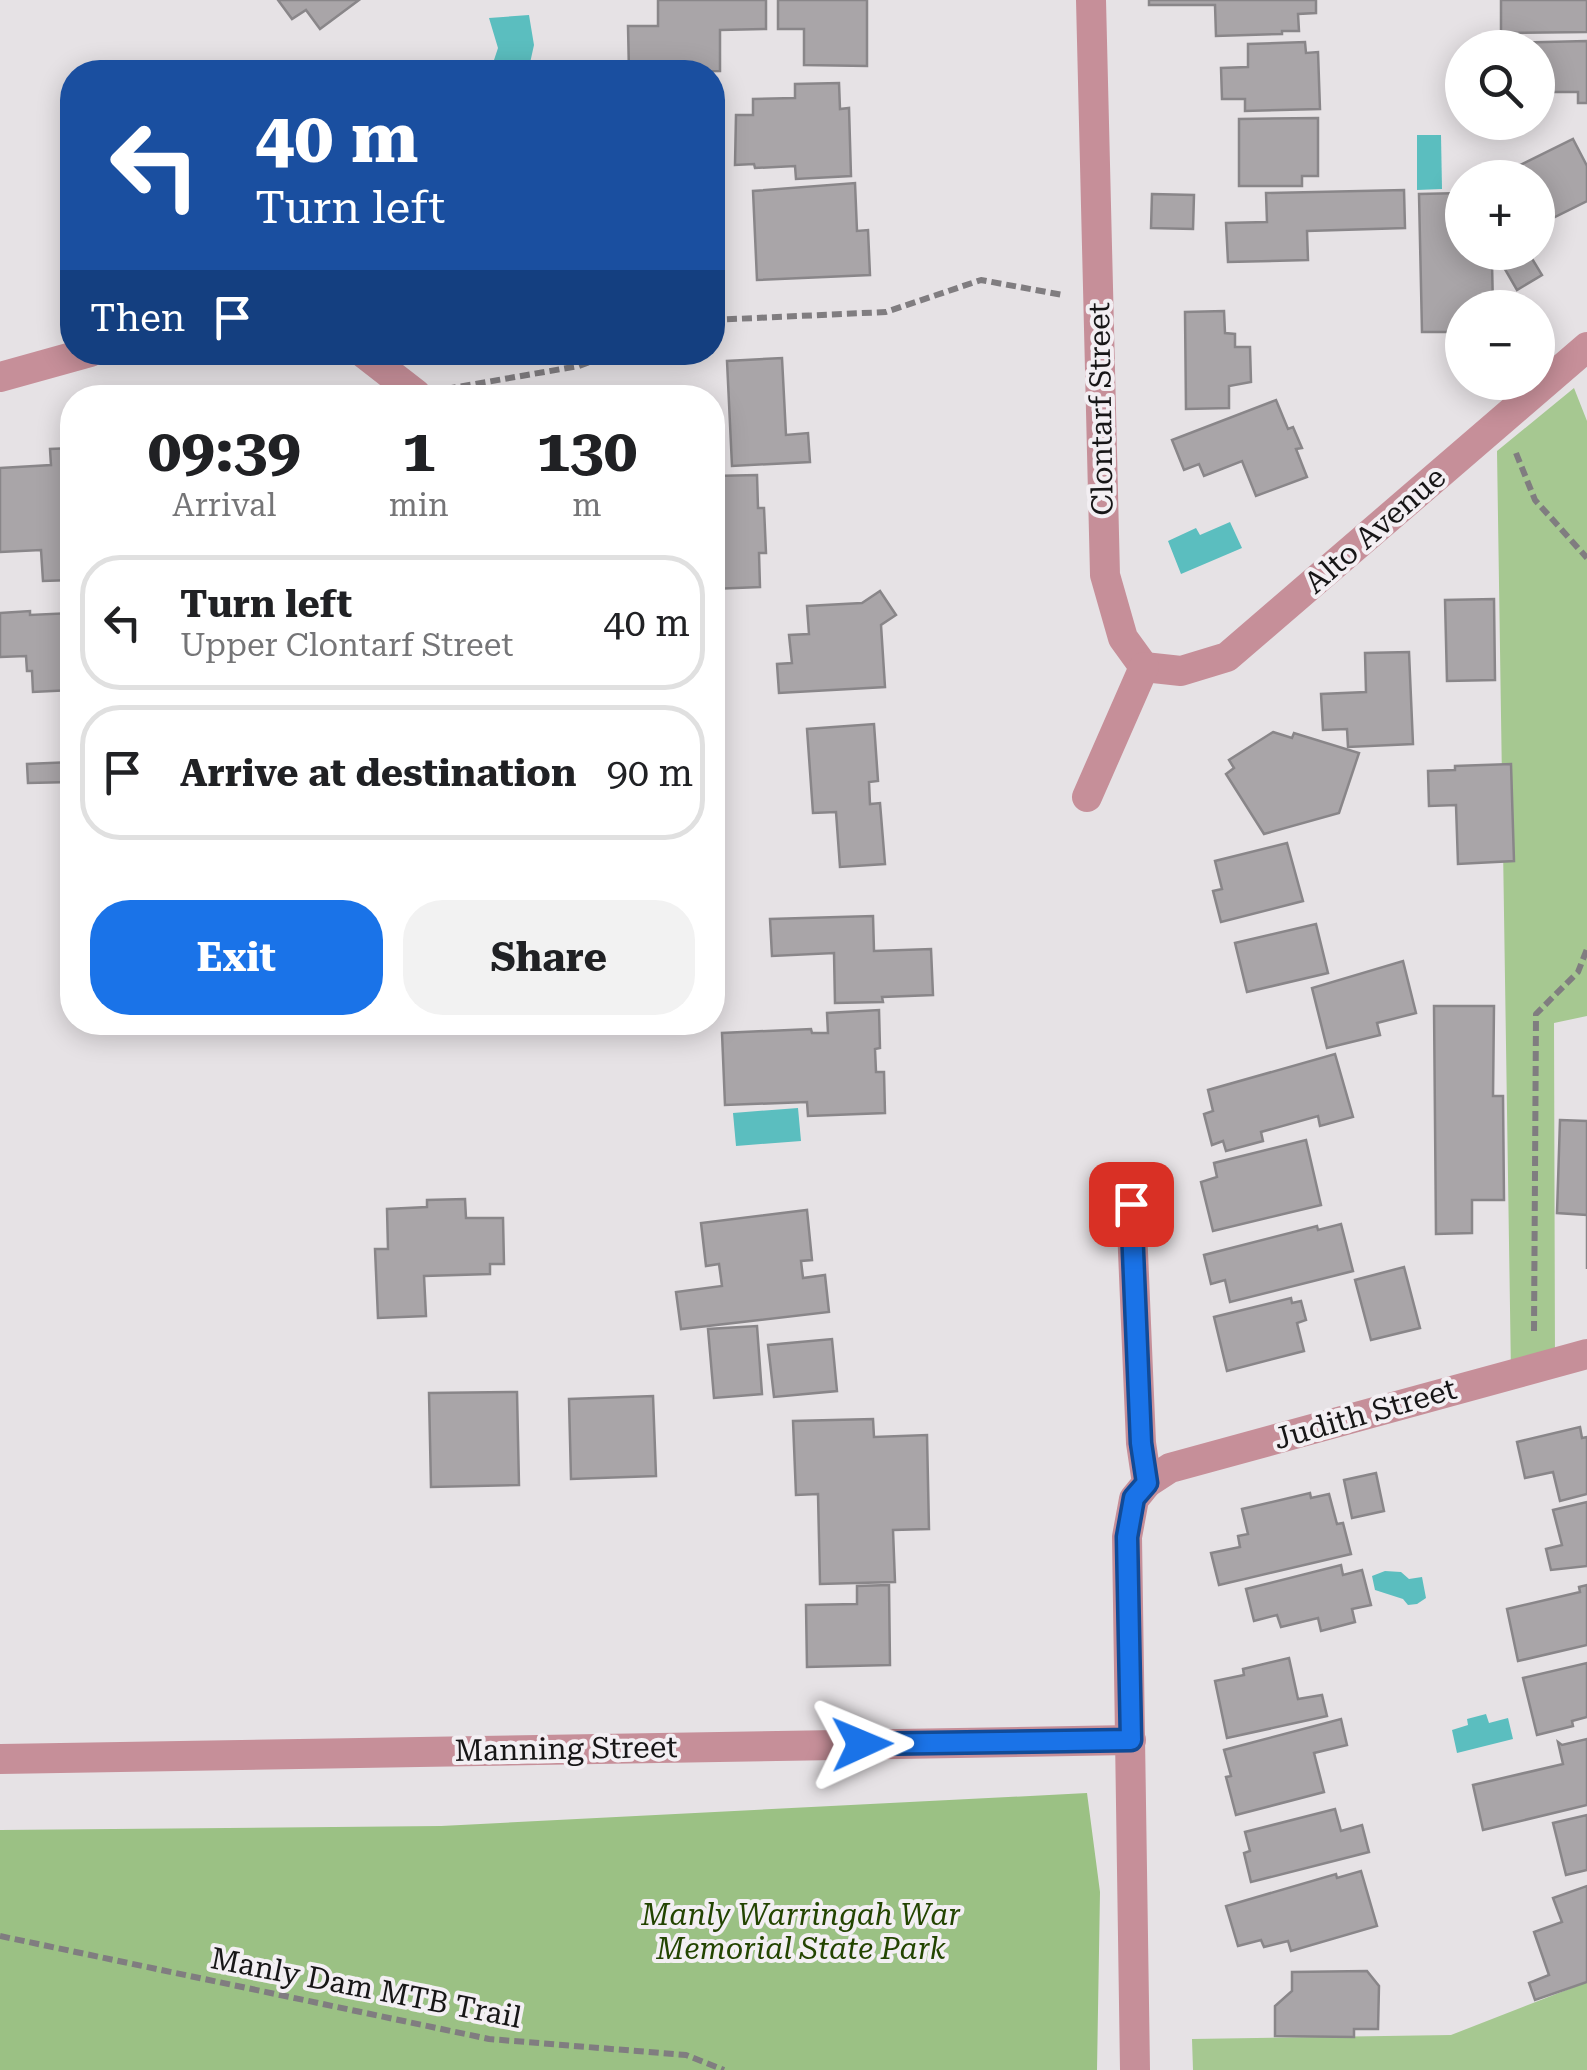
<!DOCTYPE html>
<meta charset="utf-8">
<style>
:root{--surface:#fff;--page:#f2f2f2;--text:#202124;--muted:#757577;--line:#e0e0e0;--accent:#1a73e8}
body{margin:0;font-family:"Roboto Serif",serif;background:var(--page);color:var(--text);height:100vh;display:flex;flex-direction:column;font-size:38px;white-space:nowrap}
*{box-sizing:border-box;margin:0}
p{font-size:32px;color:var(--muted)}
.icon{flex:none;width:55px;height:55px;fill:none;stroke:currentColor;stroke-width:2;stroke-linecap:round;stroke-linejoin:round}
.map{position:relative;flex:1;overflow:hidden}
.sheet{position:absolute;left:60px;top:385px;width:665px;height:650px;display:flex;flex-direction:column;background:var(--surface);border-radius:40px;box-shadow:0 5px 25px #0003}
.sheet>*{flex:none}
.top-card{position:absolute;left:60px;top:60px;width:665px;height:305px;border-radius:40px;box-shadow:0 5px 25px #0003;background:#1a4fa0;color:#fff;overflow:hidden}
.buttons{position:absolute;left:1445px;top:30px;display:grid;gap:20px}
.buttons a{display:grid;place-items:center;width:110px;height:110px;border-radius:50%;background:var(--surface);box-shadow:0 5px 25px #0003;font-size:50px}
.pin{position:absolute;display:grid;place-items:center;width:85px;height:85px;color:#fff;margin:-42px;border-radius:20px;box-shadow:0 5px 15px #0006}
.me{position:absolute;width:110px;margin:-55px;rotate:89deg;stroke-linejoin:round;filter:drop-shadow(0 0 8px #0008)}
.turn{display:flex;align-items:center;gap:35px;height:210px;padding:0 30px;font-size:45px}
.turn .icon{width:130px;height:130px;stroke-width:2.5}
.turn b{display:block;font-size:70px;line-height:85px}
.then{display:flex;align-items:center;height:95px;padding:0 30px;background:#0003;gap:20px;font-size:38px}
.eta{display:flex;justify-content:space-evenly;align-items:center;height:170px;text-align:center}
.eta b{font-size:60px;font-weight:700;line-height:70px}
.cta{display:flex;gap:20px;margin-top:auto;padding:20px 30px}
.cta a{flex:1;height:115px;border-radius:40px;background:var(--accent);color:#fff;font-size:40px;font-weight:700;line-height:115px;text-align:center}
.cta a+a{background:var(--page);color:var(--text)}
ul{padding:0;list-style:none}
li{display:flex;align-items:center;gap:30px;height:135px;margin:0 20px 15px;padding:0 10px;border:5px solid var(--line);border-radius:40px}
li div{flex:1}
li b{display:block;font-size:38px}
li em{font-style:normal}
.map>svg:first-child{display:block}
.green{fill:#a6c891}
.forest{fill:#9bc184}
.water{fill:#5bbebf}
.building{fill:#a9a5a8;stroke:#898689;stroke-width:2.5}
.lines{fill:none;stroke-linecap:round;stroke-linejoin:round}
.path{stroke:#807d80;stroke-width:6;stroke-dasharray:10 5;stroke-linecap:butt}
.minor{stroke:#c68f99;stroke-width:30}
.route-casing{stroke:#114b97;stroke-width:25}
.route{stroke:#1a73e8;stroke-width:18}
.labels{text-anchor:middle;stroke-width:8;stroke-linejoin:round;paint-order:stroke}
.street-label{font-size:30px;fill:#171617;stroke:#f3eff3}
.park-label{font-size:30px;font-style:italic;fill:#234401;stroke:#f3eff3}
</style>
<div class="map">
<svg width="1587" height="2070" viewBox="0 0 1587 2070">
<rect width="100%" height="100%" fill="#e6e2e5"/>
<g class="green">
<polygon points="1574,388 1587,421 1587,1016 1554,1023 1555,1362 1511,1374 1497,451"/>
<polygon points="1587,1982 1587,2070 1193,2070 1192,2039 1451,2035"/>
</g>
<polygon class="forest" points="1087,1793 1100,1892 1097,2070 0,2070 0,1830 441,1826"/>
<g class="water">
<polygon points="529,15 534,45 528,72 490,72 498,48 489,18"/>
<polygon points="1417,135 1441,135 1442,189 1417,190"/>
<polygon points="1230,522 1242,548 1181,574 1168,541 1196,528 1200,535"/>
<polygon points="798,1108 801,1141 736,1146 733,1113"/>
<polygon points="1385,1571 1401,1572 1409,1579 1422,1577 1426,1598 1417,1604 1408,1605 1403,1599 1375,1590 1372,1576"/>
<polygon points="1486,1714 1489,1723 1508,1718 1513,1739 1457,1753 1452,1730 1468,1725 1467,1719"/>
</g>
<g class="building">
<polygon points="278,0 359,0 320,29 306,10 292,19"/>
<polygon points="658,0 766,0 766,29 720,30 720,71 629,72 628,26 658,26"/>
<polygon points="778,0 867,0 867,66 804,65 804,29 778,29"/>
<polygon points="1149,0 1316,0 1316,13 1298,14 1299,31 1282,31 1282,34 1216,36 1215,5 1149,5"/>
<polygon points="1501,0 1587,0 1587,32 1501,33"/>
<polygon points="1587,41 1587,103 1578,103 1578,92 1538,92 1538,48 1498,48 1498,43"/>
<polygon points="1305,42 1306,53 1318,52 1320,109 1245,111 1245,99 1222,99 1221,68 1248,67 1248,44"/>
<polygon points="839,83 840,109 849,108 851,176 796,179 795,166 755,168 754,164 735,165 736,115 753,115 753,99 795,98 795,84"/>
<polygon points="1318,118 1318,176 1302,176 1302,186 1239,186 1239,119"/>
<polygon points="1573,139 1587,166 1587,201 1539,225 1543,232 1538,234 1538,178 1481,178 1480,170 1514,168"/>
<polygon points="855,183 857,231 868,230 870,275 757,280 753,191"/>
<polygon points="1404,190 1405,228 1307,231 1308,260 1228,262 1226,223 1267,222 1266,193"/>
<polygon points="1462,193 1462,252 1485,252 1485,263 1492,263 1493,308 1462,308 1462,332 1422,332 1419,194"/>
<polygon points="1152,194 1194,195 1193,229 1151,228"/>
<polygon points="1495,252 1528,252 1542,275 1517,290"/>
<polygon points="1224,311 1225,333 1235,334 1235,347 1250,347 1251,382 1229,386 1229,408 1186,409 1185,312"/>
<polygon points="782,358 786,435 808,433 810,462 732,466 727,361"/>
<polygon points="1276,400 1288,429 1293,427 1302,448 1296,449 1307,477 1256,496 1242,461 1204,476 1199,464 1184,470 1172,440"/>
<polygon points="72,448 72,580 43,581 41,550 0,552 0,468 51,465 50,449"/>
<polygon points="757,475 758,508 764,508 766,553 759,553 760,587 712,589 712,476"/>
<polygon points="880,591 896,615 881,625 885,687 779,693 777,664 792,663 789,635 809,634 807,606 862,603"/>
<polygon points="1494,599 1495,680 1447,681 1445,600"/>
<polygon points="30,611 30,615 72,613 72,690 33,692 32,671 27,671 26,656 0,657 0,613"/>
<polygon points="1409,652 1413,744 1348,747 1347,729 1323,730 1321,694 1366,692 1365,653"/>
<polygon points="874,724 878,781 869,782 870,804 880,803 885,864 840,867 836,812 813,813 807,729"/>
<polygon points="1273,732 1292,738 1294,733 1359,753 1339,813 1264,834 1226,774 1234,768 1229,760"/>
<polygon points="72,762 72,782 28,783 27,764"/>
<polygon points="1511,764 1514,861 1458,864 1456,805 1429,806 1428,771 1455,770 1455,766"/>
<polygon points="1287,843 1303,901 1221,922 1213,891 1222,889 1215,861"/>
<polygon points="873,916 874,951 931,949 933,995 882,997 883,1002 835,1003 834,953 772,956 770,919"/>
<polygon points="1316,924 1328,973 1247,992 1235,943"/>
<polygon points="1403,961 1416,1013 1377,1023 1380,1035 1327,1048 1312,988"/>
<polygon points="1434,1006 1494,1006 1493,1096 1503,1096 1504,1200 1472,1200 1472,1233 1436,1234"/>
<polygon points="879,1010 880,1048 875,1049 876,1072 884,1072 885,1113 808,1116 807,1102 725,1105 722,1033 811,1029 812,1033 828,1033 827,1013"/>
<polygon points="1335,1054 1353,1117 1320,1126 1318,1116 1261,1132 1263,1141 1226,1151 1223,1141 1212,1145 1204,1114 1213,1111 1208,1090"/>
<polygon points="1560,1120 1587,1121 1587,1269 1587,1215 1557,1213"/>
<polygon points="1306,1140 1321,1205 1213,1231 1201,1182 1217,1177 1214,1163"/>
<polygon points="465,1199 466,1218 503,1218 504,1264 490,1264 490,1274 424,1276 426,1316 378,1318 375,1249 388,1249 387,1209 427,1207 427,1200"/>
<polygon points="807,1210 812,1260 801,1261 803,1278 825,1275 829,1312 681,1329 676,1292 722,1286 719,1264 706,1266 701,1223"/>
<polygon points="1341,1224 1353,1271 1230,1302 1225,1280 1211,1284 1204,1255 1317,1226 1318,1230"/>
<polygon points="1404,1267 1420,1328 1371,1340 1355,1280"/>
<polygon points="1291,1298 1292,1303 1301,1301 1306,1320 1297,1323 1304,1351 1227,1371 1214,1317"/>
<polygon points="757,1326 762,1394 714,1398 708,1329"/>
<polygon points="832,1339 837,1391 774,1397 768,1345"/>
<polygon points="517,1392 519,1485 431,1487 429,1393"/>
<polygon points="653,1396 656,1476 571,1479 569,1399"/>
<polygon points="873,1419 874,1437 927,1435 929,1529 893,1530 895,1582 820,1584 818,1494 796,1495 793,1421"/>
<polygon points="1580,1427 1582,1438 1587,1437 1587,1494 1560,1501 1553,1472 1525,1478 1517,1442"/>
<polygon points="1376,1473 1384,1511 1352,1518 1344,1480"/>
<polygon points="1310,1493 1311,1498 1329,1494 1337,1524 1343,1523 1351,1554 1219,1585 1211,1553 1240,1547 1238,1536 1248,1534 1242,1509"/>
<polygon points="1587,1502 1587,1566 1551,1570 1546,1549 1562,1545 1553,1510"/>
<polygon points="1341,1565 1343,1575 1362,1570 1371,1605 1352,1609 1355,1622 1321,1631 1318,1618 1281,1627 1277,1615 1254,1621 1246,1589"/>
<polygon points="889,1585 890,1665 807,1667 806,1605 857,1604 857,1586"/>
<polygon points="1587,1585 1587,1645 1518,1661 1507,1609 1580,1592 1579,1587"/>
<polygon points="1289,1658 1298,1699 1322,1695 1327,1716 1227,1738 1215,1681 1244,1675 1243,1669"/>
<polygon points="1587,1663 1587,1717 1572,1721 1573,1726 1537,1735 1523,1678"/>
<polygon points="1341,1719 1347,1745 1314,1753 1324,1792 1236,1815 1226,1777 1231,1776 1224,1750"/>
<polygon points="1587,1739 1587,1805 1483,1830 1473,1785 1563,1764 1558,1742 1562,1745"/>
<polygon points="1335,1809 1341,1831 1362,1825 1369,1852 1251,1882 1244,1853 1250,1851 1245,1832"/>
<polygon points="1587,1815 1587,1870 1566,1875 1553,1823"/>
<polygon points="1361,1871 1377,1926 1291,1951 1288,1941 1264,1947 1261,1940 1238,1946 1226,1906 1336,1874 1337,1878"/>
<polygon points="1587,1886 1587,1982 1535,2000 1529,1983 1549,1975 1534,1932 1562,1922 1553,1898"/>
<polygon points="1367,1971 1379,1986 1378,2029 1354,2029 1354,2037 1275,2036 1275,2006 1292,1991 1292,1972"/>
</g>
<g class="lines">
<g class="path">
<polyline points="712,320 886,312 981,280 1063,295"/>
<polyline points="446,389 579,366 615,352"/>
<polyline points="1516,453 1535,500 1587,558"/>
<polyline points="1534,1331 1536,1014 1578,972 1587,949"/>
<polyline points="0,1936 489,2039 686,2055 724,2070"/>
</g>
<g class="minor">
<polyline points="1091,0 1105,575 1123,638 1144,667"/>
<polyline points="362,352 416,394"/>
<polyline points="0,377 90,352"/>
<polyline points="1144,667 1181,671 1227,657 1587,347"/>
<polyline points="1087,797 1144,667"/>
<polyline points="1131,1204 1141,1443 1147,1483 1134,1499 1127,1537 1135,2070"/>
<polyline points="1147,1483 1170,1468 1587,1354"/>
<polyline points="0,1759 1131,1740"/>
</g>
</g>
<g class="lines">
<g class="route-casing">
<polyline id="route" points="862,1744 1131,1740 1127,1537 1134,1498 1147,1483 1141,1443 1131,1204"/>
</g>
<use href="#route" class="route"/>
</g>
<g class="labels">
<g class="street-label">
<text transform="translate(1101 409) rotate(-91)" y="10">Clontarf Street</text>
<text transform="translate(1375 530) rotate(-41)" y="10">Alto Avenue</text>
<text transform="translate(1365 1414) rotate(-16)" y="10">Judith Street</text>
<text transform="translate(566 1749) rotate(-1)" y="10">Manning Street</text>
<text transform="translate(366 1988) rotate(11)" y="10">Manly Dam MTB Trail</text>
</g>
<g class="park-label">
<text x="801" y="1925">Manly Warringah War<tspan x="801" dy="34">Memorial State Park</tspan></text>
</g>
</g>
</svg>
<div class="buttons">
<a><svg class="icon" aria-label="search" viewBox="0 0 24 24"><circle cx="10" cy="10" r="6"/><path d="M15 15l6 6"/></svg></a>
<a>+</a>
<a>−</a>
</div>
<div class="pin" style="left:1131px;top:1204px;background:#d93025"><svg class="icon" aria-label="arrive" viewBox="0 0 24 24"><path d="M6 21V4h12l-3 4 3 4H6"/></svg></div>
<svg class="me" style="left:862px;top:1744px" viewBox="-20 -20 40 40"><path d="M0-17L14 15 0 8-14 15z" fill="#1a73e8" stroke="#fff" stroke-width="4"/></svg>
<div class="top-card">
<div class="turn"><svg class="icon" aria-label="left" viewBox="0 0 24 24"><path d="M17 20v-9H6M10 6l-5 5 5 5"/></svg><div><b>40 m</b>Turn left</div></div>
<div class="then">Then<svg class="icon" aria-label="arrive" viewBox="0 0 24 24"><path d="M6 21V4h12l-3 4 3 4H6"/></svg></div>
</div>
<section class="sheet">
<div class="eta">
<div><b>09:39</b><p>Arrival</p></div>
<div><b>1</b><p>min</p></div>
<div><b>130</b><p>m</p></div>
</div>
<ul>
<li><svg class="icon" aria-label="left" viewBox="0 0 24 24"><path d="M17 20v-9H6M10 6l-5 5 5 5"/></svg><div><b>Turn left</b><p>Upper Clontarf Street</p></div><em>40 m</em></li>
<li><svg class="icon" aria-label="arrive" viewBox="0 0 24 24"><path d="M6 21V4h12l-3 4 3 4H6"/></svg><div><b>Arrive at destination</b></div><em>90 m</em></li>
</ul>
<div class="cta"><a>Exit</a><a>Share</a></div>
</section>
</div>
